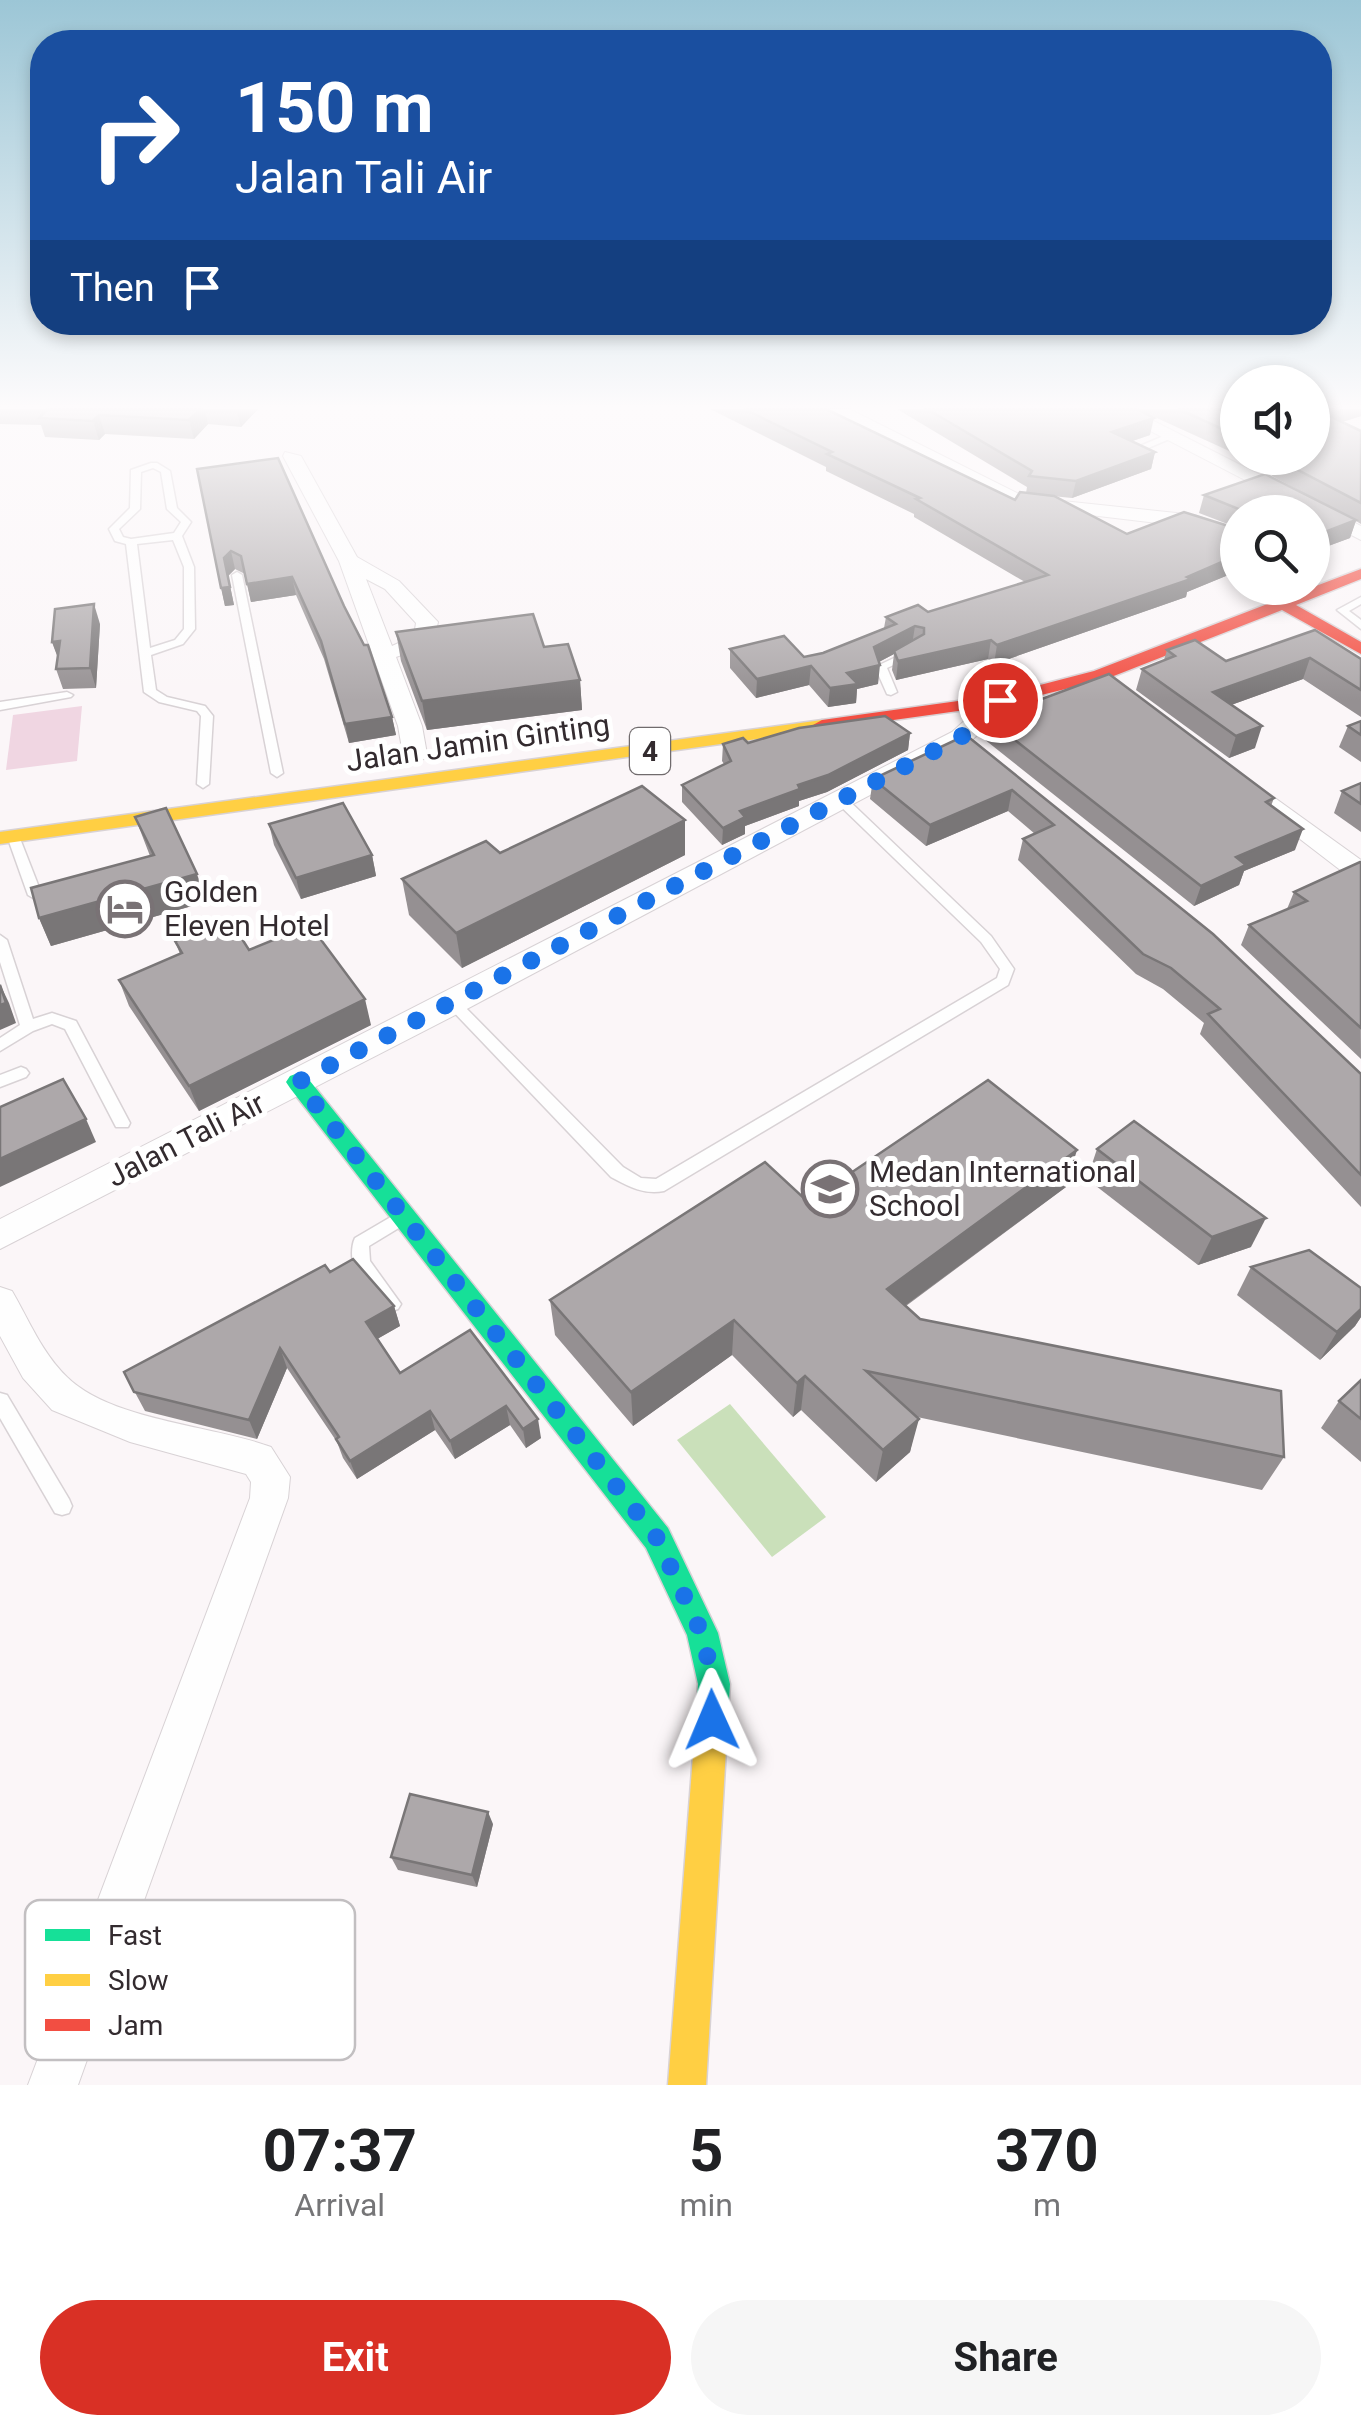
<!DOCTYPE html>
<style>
:root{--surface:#fff;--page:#f6f6f6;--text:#202124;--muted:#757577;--accent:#d93025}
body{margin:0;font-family:Roboto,sans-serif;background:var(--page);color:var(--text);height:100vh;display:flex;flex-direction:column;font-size:38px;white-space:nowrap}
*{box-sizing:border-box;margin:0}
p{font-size:32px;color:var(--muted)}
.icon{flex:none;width:55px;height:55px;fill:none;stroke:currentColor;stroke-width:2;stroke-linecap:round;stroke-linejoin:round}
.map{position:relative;height:2085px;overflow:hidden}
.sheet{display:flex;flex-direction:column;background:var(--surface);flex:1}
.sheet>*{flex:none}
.top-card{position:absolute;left:30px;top:30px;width:1302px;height:305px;border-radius:40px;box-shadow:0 5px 15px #0003;background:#1a4fa0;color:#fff;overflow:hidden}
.controls{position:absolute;left:1220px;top:365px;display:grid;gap:20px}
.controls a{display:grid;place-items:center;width:110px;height:110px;border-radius:50%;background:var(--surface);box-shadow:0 5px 15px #0003;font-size:50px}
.pin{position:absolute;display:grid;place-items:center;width:85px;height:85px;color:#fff;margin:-42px;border:5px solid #fff;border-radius:50%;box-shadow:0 2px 10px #0007}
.me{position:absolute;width:110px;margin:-55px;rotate:359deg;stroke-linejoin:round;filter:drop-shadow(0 0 8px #0008)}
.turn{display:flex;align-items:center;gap:35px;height:210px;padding:0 40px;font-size:45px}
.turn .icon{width:130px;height:130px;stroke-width:2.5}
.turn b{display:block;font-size:70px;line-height:85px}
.then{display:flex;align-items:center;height:95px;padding:0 40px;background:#0003;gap:20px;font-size:38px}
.eta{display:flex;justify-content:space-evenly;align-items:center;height:170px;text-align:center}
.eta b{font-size:60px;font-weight:700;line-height:70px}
.cta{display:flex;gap:20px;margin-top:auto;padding:20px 40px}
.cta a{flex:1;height:115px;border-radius:60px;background:var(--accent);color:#fff;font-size:40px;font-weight:700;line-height:115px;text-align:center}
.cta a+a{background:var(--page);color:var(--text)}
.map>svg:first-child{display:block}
.green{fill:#f0d6e2}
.water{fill:#cae0ba}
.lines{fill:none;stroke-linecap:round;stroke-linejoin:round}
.lane-casing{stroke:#d8d2d5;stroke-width:3}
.street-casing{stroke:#d8d2d5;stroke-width:2}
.fast-casing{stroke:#d8d2d5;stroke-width:3}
.slow-casing{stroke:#d8d2d5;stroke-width:3}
.jam-casing{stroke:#d8d2d5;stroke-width:3}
.lane{fill:#fefefe;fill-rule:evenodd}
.street{fill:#fefefe;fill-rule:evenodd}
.fast{fill:#16e098;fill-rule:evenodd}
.slow{fill:#ffcf43;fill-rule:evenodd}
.jam{fill:#f24e42;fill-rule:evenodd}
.wall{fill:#959092}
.shaded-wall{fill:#797677}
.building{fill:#ada8aa;stroke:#797677;stroke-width:2.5}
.route{stroke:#1a73e8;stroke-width:18;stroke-dasharray:0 32.4}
.labels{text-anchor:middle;stroke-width:10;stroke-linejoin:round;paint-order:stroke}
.shield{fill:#fff;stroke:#706b6d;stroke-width:2.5}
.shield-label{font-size:28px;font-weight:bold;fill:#332b2f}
.street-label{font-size:30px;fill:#332b2f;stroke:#fff}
.poi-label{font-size:30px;fill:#332b2f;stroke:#fff;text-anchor:start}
.key{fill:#fff;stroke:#c2bfc1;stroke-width:2.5}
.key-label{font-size:28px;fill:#332b2f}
</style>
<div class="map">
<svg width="1361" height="2085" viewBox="0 0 1361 2085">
<rect width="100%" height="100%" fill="#fbf6f8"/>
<polygon class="green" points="82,706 77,761 6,770 13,715"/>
<polygon class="water" points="730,1404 826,1517 772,1557 677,1440"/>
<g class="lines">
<g class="lane-casing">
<g id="lane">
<polygon points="1166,435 1174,437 1134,454 1126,452"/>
<path d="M151,463H157L170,471L177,508L191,522L182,536L194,567L195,629L183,644L151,655L156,690L167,697L205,706L213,716L209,784L203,788L197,784L201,716L197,711L159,702L144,692L126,544L115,541L109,529L130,508L131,470ZM153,468L161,472L167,509L181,522L174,533L131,539L123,537L119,529L140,509L141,472ZM173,540L184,567V629L175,640L150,648L137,544Z"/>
<polygon points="237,572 242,575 283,773 277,777 271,773 232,575"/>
<polygon points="1361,597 1361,604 1349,611 1361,620 1361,629 1337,610"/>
<polygon points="911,650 917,653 915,655 887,668 897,692 891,695 887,694 875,667"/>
<polygon points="67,692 73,695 71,697 0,710 0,702"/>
<path d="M839,794L843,795L991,936L1014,969L1008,985L664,1191C643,1195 628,1186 611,1177L446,1004L448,1000H458L623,1167L641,1178L656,1179L997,978L1000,969L981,942L835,801L833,798Z"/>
<polygon points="13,832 19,836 42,895 40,898 35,899 28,895 7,836"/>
<polygon points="0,935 7,940 33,1019 52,1013 76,1021 130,1123 128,1127 116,1127 65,1029 52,1024 33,1031 0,1051 0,1038 20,1025 0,962"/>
<polygon points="21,1067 26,1069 29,1073 26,1077 0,1087 0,1075"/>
<path d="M401,1211L407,1213L409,1218L407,1223L369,1246L370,1261L401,1304L398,1309L392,1311L386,1309L355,1268C351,1260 351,1246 355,1238Z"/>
<polygon points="0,1393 7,1395 69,1499 72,1506 69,1513 62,1515 55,1513 0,1418"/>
</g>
</g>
<g class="street-casing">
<g id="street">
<polygon points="827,409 849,409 1025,497 1195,515 1238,532 1238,545 1191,527 1014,506"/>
<polygon points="1108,409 1130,409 1361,526 1361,540"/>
<path d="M285,452L301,456L357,557L399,581L438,622L433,644L396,657L422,726L427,754L424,759L415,761L403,754L398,726L339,561L283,456ZM366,579L385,589L416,623L414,636L392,646Z"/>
<polygon points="1001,693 1013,700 970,742 463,1011 0,1249 0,1219 952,732 993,695"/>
<polygon points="1240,773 1361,860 1361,882 1352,879 1231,786 1228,781"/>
<path d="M0,1287L12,1291C29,1320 42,1353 67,1377C112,1421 212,1425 271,1447L290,1477L288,1498L78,2085H28L250,1498L251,1482L246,1474L130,1442L52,1410L23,1378L0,1336Z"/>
</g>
</g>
<g class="fast-casing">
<polygon id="fast" points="298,1073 306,1076 668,1528 718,1633 730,1684 728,1716 723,1727 712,1732 701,1727 696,1716 698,1684 687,1635 646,1548 290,1088 286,1082 290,1076"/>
</g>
<g class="slow-casing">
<g id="slow">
<polygon points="822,720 831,725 828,729 0,844 0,832"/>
<polygon points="712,1700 723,1705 728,1716 706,2085 668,2085 696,1716 701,1705"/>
</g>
</g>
<g class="jam-casing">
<polygon id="jam" points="1361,569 1361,579 1296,605 1361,642 1361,654 1282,610 1106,679 1001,705 822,730 813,725 822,720 1001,695 1094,671 1270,603 1247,588 1266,588 1284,598"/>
</g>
<use href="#lane" class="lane"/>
<use href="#street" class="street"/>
<use href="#fast" class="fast"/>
<use href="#slow" class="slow"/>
<use href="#jam" class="jam"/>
</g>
<g class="wall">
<polygon points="0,409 258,409 241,427 208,424 194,439 105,434 99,440 45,437 41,425 0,424"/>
<polygon points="710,409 826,409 1015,500 1026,493 1027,487 897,409 1137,409 1150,435 1132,441 1155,452 1151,469 1072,498 1042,495 1127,534 1238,529 1238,571 1187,592 1186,597 994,664 988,659 896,680 892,670 894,654 879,662 878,684 857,689 856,703 828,707 809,685 756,698 730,668 730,649 804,657 823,653 884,628 886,617 928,612 1025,582 914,517 914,514 826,471 826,467"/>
<polygon points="1137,409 1238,409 1238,455"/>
<polygon points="1312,409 1361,409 1361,416 1342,422 1361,431 1361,524 1356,521 1350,538 1312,552 1312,512 1238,512 1238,528 1199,513 1204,495 1313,498 1272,476 1273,472 1242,458 1312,458"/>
<polygon points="278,458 392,717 396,735 349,743 324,659 296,595 251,602 245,574 235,569 228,576 234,605 225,606 197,469"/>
<polygon points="100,624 96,688 63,689 56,669 58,657 52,642"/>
<polygon points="1315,630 1361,659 1361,717 1303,679 1231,705 1255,748 1229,758 1136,690 1142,669 1164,660 1167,650 1226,661"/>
<polygon points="396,632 544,647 580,680 582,710 427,730 401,661"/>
<polygon points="988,719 1274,798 1271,806 1295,850 1244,871 1239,885 1194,906 984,739"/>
<polygon points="1361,721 1361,762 1339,747 1348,726"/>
<polygon points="910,733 908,750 827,792 799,801 799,806 745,826 745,834 722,845 682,802 682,785 724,764 722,761 723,744"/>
<polygon points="966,735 1361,1074 1361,1207 1200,1034 1204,1023 1163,989 1136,974 1018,860 1023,839 1035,834 1008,811 926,846 870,799 873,779"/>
<polygon points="1361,783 1361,832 1334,813 1342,791"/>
<polygon points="135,817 206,902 51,946 39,918 150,856"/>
<polygon points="269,824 372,855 376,876 301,899 274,845"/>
<polygon points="500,853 685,855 462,968 409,915 402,879"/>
<polygon points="1360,862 1361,1059 1241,945 1249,925 1287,909 1294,892"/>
<polygon points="175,941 249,950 371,1025 199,1111 129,1006 119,980 180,954"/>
<polygon points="1097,1149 1251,1247 1198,1265 1087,1179"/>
<polygon points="1066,1187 906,1306 920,1319 1284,1457 1262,1490 917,1417 910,1452 876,1482 801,1410 793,1417 732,1355 633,1426 555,1335 550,1300 808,1202"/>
<polygon points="1251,1267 1361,1288 1361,1317 1355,1326 1320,1360 1237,1295"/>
<polygon points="330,1272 394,1306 400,1326 377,1339 400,1373 470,1330 541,1438 526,1448 510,1425 455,1459 435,1430 357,1479 343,1458 337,1442 287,1368 257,1439 145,1411 124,1372"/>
<polygon points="1361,1380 1361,1462 1321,1428 1339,1401"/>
<polygon points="493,1824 477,1887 398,1870 391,1857"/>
</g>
<g class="shaded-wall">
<polygon points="201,409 205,409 208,424 194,439 189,420"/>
<polygon points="236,409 258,409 241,427"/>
<polygon points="1336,409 1361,409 1361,416 1317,430 1323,413"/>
<polygon points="99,415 105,434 99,440 93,421"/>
<polygon points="1154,418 1150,435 1109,449 1112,432"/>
<polygon points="1155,452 1151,469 1072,498 1076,481"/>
<polygon points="1356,520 1350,538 1312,552 1312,537"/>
<polygon points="231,551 235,569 228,576 234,605 225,606 221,588 224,558"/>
<polygon points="1238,555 1238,571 1187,592 1186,597 994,664 997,645 1187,577"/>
<polygon points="292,577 296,595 251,602 247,584"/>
<polygon points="94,604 100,624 96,688 90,668"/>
<polygon points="915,626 912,645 894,651 894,654 871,666 874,647"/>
<polygon points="991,640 988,659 896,680 898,661"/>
<polygon points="60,641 59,661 52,642"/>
<polygon points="1310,658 1303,679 1206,714 1213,692"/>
<polygon points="880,665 878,684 857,689 856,703 828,707 830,688 847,673"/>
<polygon points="811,666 809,685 756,698 757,679"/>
<polygon points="580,680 582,710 427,730 422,701"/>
<polygon points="392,717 396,735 349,743 345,724"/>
<polygon points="1262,726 1255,748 1229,758 1236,736"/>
<polygon points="910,733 908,750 827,792 799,801 799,806 745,826 745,834 722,845 723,828 740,811"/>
<polygon points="1012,790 1008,811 926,846 930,825"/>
<polygon points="685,820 685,855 462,968 456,933"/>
<polygon points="1303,829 1295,850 1244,871 1239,885 1194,906 1201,886 1236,857"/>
<polygon points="372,855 376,876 301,899 296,878"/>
<polygon points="197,874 206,902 51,946 39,918"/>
<polygon points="0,984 9,1003 16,1023 0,1030"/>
<polygon points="365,999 371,1025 199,1111 189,1086"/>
<polygon points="86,1119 96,1142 0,1187 0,1159"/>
<polygon points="1077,1150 1066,1187 880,1324 887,1289"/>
<polygon points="1266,1218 1251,1247 1198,1265 1212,1237"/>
<polygon points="394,1306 400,1326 372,1342 366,1322"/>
<polygon points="1361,1309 1361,1317 1355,1326 1320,1360 1337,1332"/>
<polygon points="734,1320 732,1355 633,1426 631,1392"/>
<polygon points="280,1348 287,1368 257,1439 249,1420"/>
<polygon points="805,1376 801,1410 793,1417 797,1383"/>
<polygon points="506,1406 510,1425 455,1459 450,1441"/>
<polygon points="430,1411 435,1430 357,1479 350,1461"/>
<polygon points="538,1419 541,1438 526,1448 523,1429"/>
<polygon points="919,1419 910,1452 876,1482 883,1450"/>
<polygon points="488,1812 493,1824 477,1887 472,1875"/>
</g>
<g class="building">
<polygon points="48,409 201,409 189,420 99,415 93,421 39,418"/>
<polygon points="744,409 826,409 1015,500 1020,492 1054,496 1127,534 1184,512 1238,529 1238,555 1187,577 1191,579 997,645 991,640 898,661 894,651 924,634 924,628 915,626 874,647 880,665 847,673 858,684 830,688 811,666 757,679 730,649 784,636 804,657 823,653 896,624 886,617 918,605 928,612 1048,575 916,499 920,498 827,454 832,452"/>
<polygon points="927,409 1137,409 1154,418 1112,432 1155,452 1076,481 1029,476 1032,471"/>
<polygon points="1178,409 1238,409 1238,436"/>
<polygon points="1312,409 1336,409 1323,413 1361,431 1361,503 1277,459 1282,458 1312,458"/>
<polygon points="278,458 344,606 364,645 368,645 392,717 345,724 321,641 292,577 247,584 241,556 231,551 224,558 230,587 221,588 197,469"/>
<polygon points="1265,474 1356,520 1312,537 1312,512 1246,512 1204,495"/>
<polygon points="94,604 90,668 56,669 60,641 52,642 55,609"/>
<polygon points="533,614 544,647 568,644 580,680 422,701 396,632"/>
<polygon points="1315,630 1361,659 1361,690 1310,658 1213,692 1262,726 1236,736 1142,669 1175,656 1167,650 1195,640 1226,661"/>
<polygon points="1109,674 1274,798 1266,802 1303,829 1236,857 1246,865 1201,886 988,719"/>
<polygon points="885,716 910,733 828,775 798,785 800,789 740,811 745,817 723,828 682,785 731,761 723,744 743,738 748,743 799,728"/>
<polygon points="1361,721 1361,735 1348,726"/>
<polygon points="966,735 1213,934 1361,1074 1361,1175 1208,1014 1220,1009 1171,968 1143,954 1023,839 1054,825 1012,790 930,825 873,779"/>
<polygon points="1361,783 1361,804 1342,791"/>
<polygon points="642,786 685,820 456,933 402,879 486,841 500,853"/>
<polygon points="343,803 372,855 296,878 269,824"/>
<polygon points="166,808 197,874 39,918 31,888 154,855 135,817"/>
<polygon points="1360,862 1361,862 1361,1028 1249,925 1307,901 1294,892"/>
<polygon points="230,920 249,950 310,925 365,999 189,1086 119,980 182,953 175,941"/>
<polygon points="0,985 6,1003 0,1005"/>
<polygon points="63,1079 86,1119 0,1159 0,1107"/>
<polygon points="988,1080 1077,1150 887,1289 920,1319 1281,1391 1284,1457 866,1371 919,1419 883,1450 805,1376 797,1383 734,1320 631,1392 550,1300 765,1162 808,1202"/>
<polygon points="1134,1121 1266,1218 1212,1237 1097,1149"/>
<polygon points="1309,1250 1361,1288 1361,1309 1337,1332 1251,1267"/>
<polygon points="353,1259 394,1306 366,1322 400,1373 470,1330 538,1419 523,1429 506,1406 450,1441 430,1411 350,1461 336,1439 339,1437 280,1348 249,1420 134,1392 124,1372 325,1265 330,1272"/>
<polygon points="1361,1380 1361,1419 1339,1401"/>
<polygon points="410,1794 488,1812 472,1875 391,1857"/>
</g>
<linearGradient id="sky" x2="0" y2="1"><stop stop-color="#9cc6d6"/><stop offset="0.58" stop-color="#fdfbfc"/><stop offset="1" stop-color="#fdfbfc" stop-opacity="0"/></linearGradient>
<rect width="1361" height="701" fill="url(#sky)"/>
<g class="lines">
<polyline class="route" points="712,1720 714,1684 702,1634 657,1538 298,1082 961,737 1000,700"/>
</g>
<defs>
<g id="hotel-ring" transform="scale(2.875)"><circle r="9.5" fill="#fff" stroke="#797275" stroke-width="1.5"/><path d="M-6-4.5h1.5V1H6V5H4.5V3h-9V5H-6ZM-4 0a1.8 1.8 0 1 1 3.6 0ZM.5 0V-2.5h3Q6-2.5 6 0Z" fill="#797275"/></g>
<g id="school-ring" transform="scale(2.875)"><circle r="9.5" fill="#fff" stroke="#797275" stroke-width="1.5"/><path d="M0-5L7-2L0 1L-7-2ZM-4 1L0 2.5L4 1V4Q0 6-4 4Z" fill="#797275"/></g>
</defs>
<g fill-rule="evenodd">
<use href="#hotel-ring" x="125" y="909"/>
<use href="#school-ring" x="830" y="1189"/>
</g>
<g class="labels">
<rect class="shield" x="630" y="728" width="40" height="46" rx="8"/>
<g class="shield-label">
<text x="650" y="761">4</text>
</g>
<g class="street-label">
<text transform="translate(478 743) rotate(-8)" y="10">Jalan Jamin Ginting</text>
<text transform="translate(186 1140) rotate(-27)" y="10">Jalan Tali Air</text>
</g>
<g class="poi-label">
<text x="164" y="902">Golden<tspan x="164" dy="34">Eleven Hotel</tspan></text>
<text x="869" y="1182">Medan International<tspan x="869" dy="34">School</tspan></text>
</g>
</g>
<rect x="25" y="1900" width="330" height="160" rx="15" class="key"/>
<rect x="45" y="1929" width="45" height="12" fill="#16e098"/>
<rect x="45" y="1974" width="45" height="12" fill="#ffcf43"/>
<rect x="45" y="2019" width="45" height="12" fill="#f24e42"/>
<g class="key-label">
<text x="108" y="1945">Fast</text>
<text x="108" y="1990">Slow</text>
<text x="108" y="2035">Jam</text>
</g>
</svg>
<div class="controls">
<a><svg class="icon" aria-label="sound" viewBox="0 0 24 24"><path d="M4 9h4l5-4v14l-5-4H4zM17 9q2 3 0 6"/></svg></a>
<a><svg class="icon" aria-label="search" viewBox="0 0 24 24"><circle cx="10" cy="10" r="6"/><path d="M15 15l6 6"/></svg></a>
</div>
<div class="pin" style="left:1000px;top:700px;background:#d93025"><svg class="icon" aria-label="arrive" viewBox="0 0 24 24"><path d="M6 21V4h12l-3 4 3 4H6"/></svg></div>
<svg class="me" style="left:712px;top:1720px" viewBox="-20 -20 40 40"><path d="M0-17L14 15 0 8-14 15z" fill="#1a73e8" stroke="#fff" stroke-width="4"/></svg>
<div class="top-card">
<div class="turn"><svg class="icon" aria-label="right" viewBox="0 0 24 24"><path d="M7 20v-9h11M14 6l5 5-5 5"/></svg><div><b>150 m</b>Jalan Tali Air</div></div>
<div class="then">Then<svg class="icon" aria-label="arrive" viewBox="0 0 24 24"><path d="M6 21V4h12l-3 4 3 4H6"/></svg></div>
</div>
</div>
<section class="sheet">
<div class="eta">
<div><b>07:37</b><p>Arrival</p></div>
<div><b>5</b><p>min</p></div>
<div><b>370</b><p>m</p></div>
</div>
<div class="cta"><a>Exit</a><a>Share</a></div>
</section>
